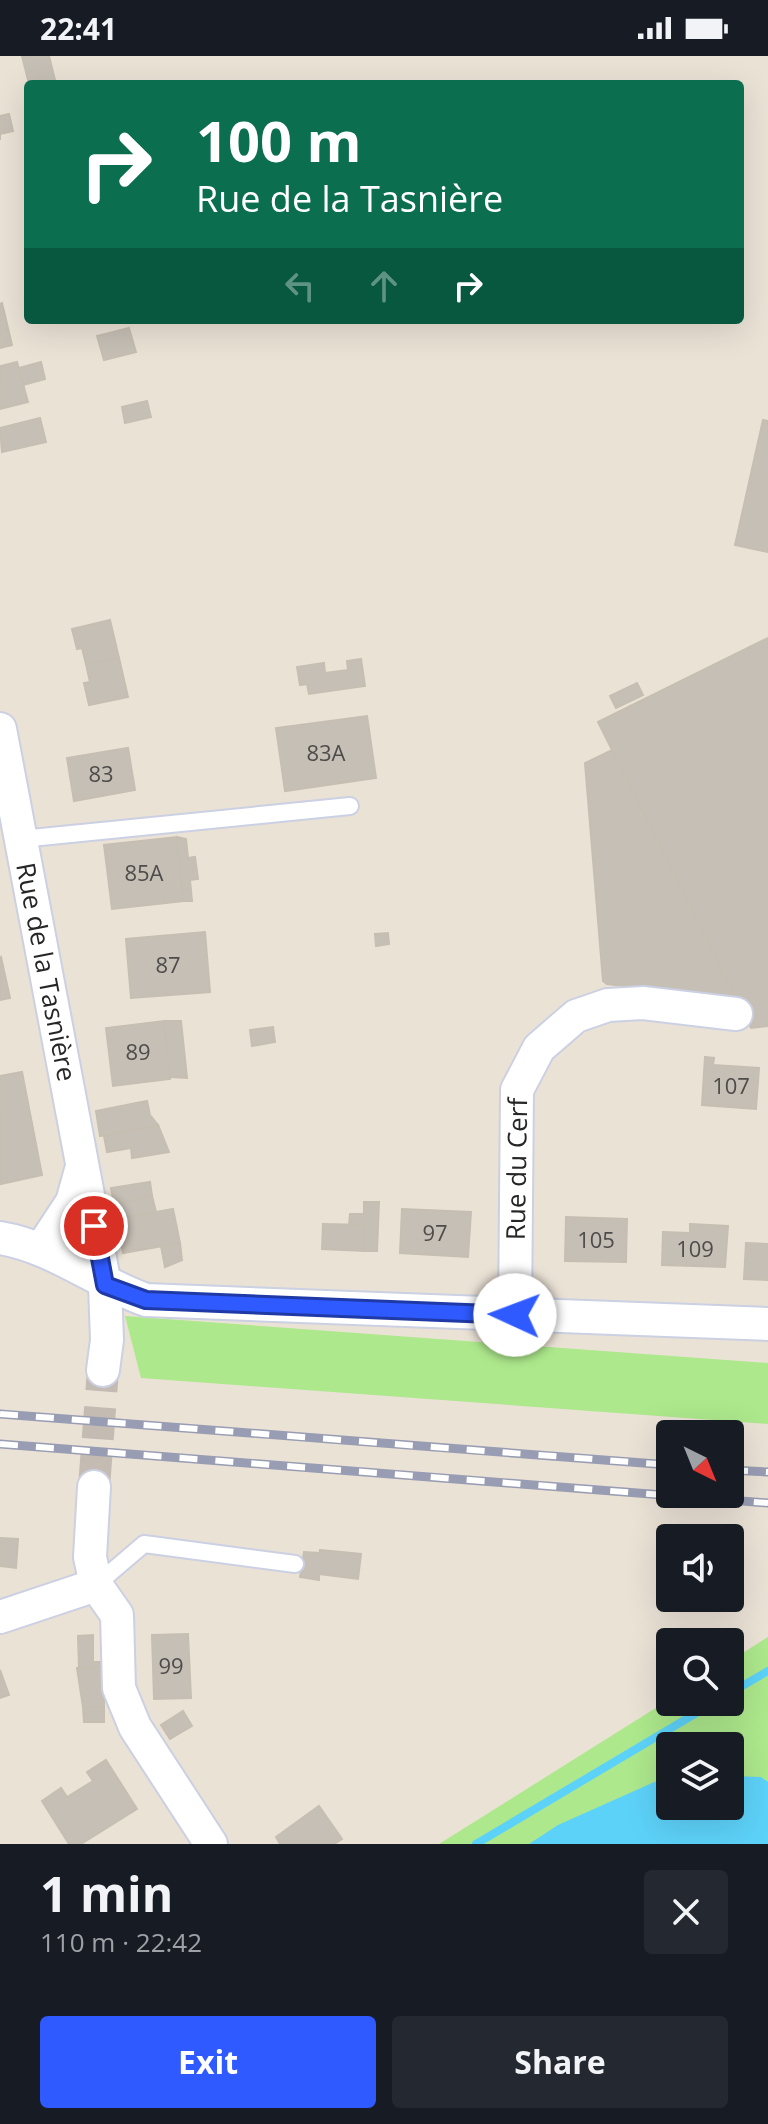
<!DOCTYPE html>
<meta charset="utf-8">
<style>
:root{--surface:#171b24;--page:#242831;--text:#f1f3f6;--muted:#9ea1a6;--accent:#2f5aff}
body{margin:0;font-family:"Open Sans",sans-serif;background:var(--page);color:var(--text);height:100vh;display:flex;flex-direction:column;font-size:30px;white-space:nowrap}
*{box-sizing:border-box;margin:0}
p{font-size:26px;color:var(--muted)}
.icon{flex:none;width:44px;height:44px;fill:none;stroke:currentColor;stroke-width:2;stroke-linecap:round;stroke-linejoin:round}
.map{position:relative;height:1788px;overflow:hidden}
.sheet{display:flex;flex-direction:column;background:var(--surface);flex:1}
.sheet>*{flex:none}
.hud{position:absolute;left:24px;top:24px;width:720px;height:244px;border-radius:8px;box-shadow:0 8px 32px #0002;background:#0b6e4f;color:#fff;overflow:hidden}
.needle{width:52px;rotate:137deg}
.fabs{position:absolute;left:656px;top:1364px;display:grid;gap:16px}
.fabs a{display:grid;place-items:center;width:88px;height:88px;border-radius:8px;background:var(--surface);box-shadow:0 8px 32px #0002;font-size:40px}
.pin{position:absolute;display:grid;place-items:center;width:68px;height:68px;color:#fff;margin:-34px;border:4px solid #fff;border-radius:50%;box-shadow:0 2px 8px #0007}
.me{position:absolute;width:88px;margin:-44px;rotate:272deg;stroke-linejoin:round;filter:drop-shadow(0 0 6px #0008)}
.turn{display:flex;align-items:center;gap:28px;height:168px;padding:0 40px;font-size:36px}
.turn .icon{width:104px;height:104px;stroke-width:2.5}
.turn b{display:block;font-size:56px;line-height:68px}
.lanes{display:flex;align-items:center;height:76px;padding:0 40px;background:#0003;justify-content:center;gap:40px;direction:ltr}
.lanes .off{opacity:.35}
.round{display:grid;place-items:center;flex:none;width:84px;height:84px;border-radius:8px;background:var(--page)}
.head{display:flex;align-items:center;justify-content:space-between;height:136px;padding:0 40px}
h1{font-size:48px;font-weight:700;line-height:60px}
.button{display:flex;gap:16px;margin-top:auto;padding:16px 40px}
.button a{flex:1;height:92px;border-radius:8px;background:var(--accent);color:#fff;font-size:32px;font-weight:700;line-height:92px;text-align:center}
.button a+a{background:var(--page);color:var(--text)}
.status{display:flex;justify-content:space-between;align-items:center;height:56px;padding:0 40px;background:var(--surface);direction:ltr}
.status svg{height:22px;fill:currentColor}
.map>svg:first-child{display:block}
.green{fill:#ade88c;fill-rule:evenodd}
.water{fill:#5dd2f9}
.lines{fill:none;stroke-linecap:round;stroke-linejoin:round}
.stream{stroke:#5dd2f9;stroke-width:8}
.building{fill:#c6bfb6;stroke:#c6beb0;stroke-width:2}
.street-tunnel{stroke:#c4bcb3;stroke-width:32;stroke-dasharray:32 16;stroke-linecap:butt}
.lane-casing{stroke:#cbd0e2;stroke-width:20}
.street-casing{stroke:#cbd0e2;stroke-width:36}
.lane{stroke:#fff;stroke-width:16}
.street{stroke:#fff;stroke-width:32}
.rail-casing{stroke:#999db3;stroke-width:9}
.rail{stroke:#fff;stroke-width:6;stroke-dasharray:18;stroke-linecap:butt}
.route-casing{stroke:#1f3aa6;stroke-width:20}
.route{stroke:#2f5aff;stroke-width:14}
.labels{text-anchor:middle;stroke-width:6;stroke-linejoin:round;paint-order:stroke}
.number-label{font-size:22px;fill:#4e4c4a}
.street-label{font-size:26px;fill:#262626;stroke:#fff}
</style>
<div class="status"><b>22:41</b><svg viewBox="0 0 49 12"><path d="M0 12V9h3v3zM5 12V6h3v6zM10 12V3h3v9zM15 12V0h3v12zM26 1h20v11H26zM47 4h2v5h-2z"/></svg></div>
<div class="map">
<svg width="768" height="1788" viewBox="0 0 768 1788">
<rect width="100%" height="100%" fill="#ebe2d6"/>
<g class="green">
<polygon points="125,1260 768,1307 768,1368 141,1322"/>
<path d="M768,1581V1788H439L670,1643V1646H730V1605ZM670,1690H730V1750H670Z"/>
</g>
<polygon class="water" points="670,1719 670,1750 730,1750 730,1720 761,1721 768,1726 768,1788 529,1788 558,1769"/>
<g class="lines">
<g class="stream">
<polyline points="730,1637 768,1615"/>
<polyline points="476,1788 715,1646"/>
</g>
</g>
<g class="building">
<polygon points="22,0 49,0 56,28 29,28"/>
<polygon points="9,58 13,75 0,78 0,84 0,60"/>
<polygon points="2,247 12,289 0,292 0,248"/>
<polygon points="129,272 136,296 104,304 97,280"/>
<polygon points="17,306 28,346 0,353 1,310"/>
<polygon points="41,306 45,323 23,329 19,312"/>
<polygon points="147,345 151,361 125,367 122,351"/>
<polygon points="40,362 46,386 2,396 0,372"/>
<polygon points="763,364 768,365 768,496 735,489"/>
<polygon points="110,564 119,602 86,608 82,592 77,593 72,573"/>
<polygon points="768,582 768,970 751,972 598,666"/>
<polygon points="119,602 128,641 89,649 84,627 90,626 86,608"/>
<polygon points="361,603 365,630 309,638 307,628 300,629 297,611 324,607 325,617 348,614 347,605"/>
<polygon points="637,627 643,639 616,652 610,640"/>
<polygon points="367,660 376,722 285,735 276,672"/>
<polygon points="128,692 135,734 74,745 67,702"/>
<polygon points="612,694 736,943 607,928 603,925 585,707"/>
<polygon points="177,781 183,845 112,853 104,789"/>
<polygon points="177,781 186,783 188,802 195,801 198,823 190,824 192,845 183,845"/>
<polygon points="205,876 210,936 131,942 126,883"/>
<polygon points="388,877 389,888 376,890 375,878"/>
<polygon points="1,901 10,942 0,944 0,902"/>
<polygon points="164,965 170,1023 113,1030 106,972"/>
<polygon points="164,965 181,965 187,1022 170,1021"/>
<polygon points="273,971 275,986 252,990 250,974"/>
<polygon points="705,1001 714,1002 713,1009 759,1012 756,1053 702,1049"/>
<polygon points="22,1016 42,1119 1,1128 0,1020"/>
<polygon points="147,1045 150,1059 158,1069 100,1080 96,1055"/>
<polygon points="158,1069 169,1096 132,1102 131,1092 107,1096 104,1080"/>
<polygon points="150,1126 152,1140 114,1148 111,1132"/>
<polygon points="152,1140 156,1156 117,1163 114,1148"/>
<polygon points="364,1146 379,1146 377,1195 364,1195 365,1169 349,1169 350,1158 364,1158"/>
<polygon points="173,1153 180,1187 123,1197 117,1163"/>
<polygon points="402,1153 471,1156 468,1201 400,1197"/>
<polygon points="566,1161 627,1163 626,1206 565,1205"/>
<polygon points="323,1168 365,1169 364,1195 322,1193"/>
<polygon points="690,1168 728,1170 725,1211 662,1209 663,1176 690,1177"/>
<polygon points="180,1187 182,1204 165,1211 161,1190"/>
<polygon points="746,1187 768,1188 768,1224 744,1223"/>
<polygon points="0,1482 18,1483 16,1512 0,1510"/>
<polygon points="320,1494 361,1498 358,1523 319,1518 319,1524 300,1521 304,1496 320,1497"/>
<polygon points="188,1578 191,1642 154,1643 152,1579"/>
<polygon points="93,1579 93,1606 100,1606 100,1612 79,1612 78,1580"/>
<polygon points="104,1611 104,1651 83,1651 77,1612"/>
<polygon points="0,1614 9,1639 0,1642"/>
<polygon points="83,1651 104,1651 104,1666 84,1666"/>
<polygon points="183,1655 192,1670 170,1683 161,1669"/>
<polygon points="106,1704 137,1753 81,1788 69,1788 42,1745 61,1732 67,1741 93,1725 87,1716"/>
<polygon points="319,1750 342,1783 334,1788 280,1788 276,1781"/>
</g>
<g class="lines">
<polyline class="street-tunnel" points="94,1431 103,1314"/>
<g class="lane-casing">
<g id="lane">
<polyline points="21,783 350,750"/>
<polyline points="96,1529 144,1488 295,1508"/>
</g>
</g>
<g class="street-casing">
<g id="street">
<polyline points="0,673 105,1229 107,1284 103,1314"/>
<path d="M0,1182C54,1191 95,1226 146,1244L768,1268"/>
<polyline points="41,1193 72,1146 81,1114"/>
<polyline points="515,1259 517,1034 539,992 576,960 608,949 643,947 736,958"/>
<polyline points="94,1431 90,1501 96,1529 117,1559 119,1632 135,1671 211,1788"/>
<polyline points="0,1561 96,1529"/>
</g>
</g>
<use href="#lane" class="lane"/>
<use href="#street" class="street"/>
<g class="rail-casing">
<g id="rail">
<polyline points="0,1358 670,1409"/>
<polyline points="0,1388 768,1447"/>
<polyline points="730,1414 768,1416"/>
</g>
</g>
<use href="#rail" class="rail"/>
</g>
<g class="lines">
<g class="route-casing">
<polyline id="route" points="94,1170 105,1229 146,1244 515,1259"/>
</g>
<use href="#route" class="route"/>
</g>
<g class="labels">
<g class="number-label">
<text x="326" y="705">83A</text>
<text x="101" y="726">83</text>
<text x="144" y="825">85A</text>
<text x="168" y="917">87</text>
<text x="138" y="1004">89</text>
<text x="731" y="1038">107</text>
<text x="435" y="1185">97</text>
<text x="596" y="1192">105</text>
<text x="695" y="1201">109</text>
<text x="171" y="1618">99</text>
</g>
<g class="street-label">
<text transform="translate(46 916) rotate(79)" y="9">Rue de la Tasnière</text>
<text transform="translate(517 1113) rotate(-89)" y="9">Rue du Cerf</text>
</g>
</g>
</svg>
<div class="fabs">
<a><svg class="needle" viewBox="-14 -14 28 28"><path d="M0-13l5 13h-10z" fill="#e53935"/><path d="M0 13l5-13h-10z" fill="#9ea1a6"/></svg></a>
<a><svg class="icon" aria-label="sound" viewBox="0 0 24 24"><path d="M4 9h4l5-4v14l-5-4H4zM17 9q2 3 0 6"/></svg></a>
<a><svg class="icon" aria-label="search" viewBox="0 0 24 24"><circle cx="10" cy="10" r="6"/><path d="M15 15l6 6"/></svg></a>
<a><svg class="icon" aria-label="layers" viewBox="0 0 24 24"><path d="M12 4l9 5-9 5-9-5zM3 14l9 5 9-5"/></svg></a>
</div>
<div class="pin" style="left:94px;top:1170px;background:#d93025"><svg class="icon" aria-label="arrive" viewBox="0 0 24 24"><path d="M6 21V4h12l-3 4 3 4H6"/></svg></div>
<svg class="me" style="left:515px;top:1259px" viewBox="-20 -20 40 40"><circle r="19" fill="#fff"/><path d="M0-13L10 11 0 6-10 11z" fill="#2f5aff"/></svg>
<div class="hud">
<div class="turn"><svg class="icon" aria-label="right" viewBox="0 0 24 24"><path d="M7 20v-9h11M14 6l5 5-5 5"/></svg><div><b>100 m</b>Rue de la Tasnière</div></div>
<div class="lanes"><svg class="icon off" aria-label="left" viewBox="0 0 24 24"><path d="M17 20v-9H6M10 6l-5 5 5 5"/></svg><svg class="icon off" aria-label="ahead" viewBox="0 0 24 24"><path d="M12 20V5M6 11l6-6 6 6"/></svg><svg class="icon" aria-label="right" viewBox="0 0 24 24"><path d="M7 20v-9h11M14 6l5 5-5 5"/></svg></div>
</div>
</div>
<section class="sheet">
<div class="head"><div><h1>1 min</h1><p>110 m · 22:42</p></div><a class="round"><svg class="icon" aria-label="close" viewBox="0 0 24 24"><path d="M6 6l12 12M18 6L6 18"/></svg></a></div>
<div class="button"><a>Exit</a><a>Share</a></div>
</section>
